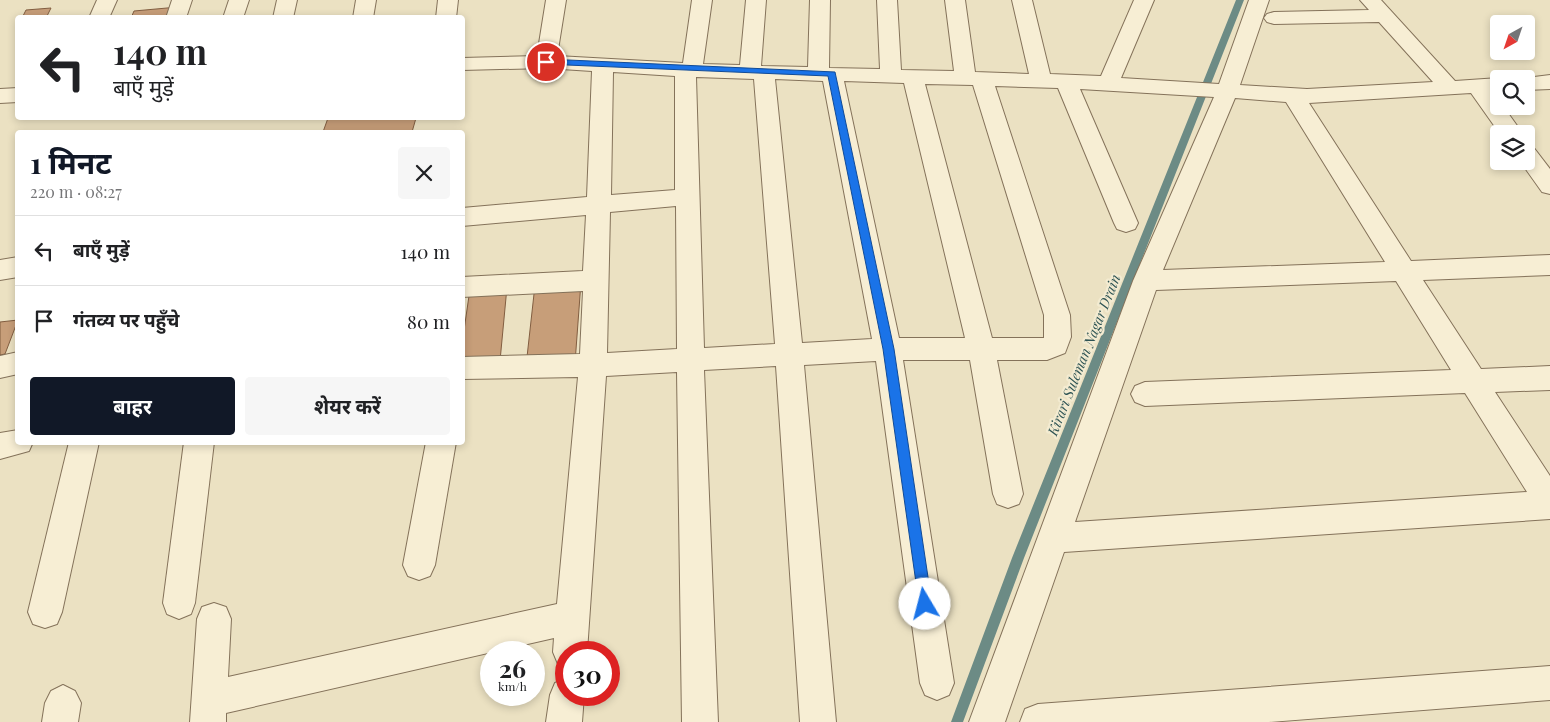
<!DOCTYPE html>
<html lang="hi">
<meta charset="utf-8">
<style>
:root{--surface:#fff;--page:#f6f6f6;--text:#202124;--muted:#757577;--line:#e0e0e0;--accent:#111827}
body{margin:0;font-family:"Playfair Display","Noto Sans Devanagari",serif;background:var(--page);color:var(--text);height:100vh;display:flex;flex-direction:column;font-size:19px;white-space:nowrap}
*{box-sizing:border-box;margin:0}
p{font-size:16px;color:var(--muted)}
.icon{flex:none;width:28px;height:28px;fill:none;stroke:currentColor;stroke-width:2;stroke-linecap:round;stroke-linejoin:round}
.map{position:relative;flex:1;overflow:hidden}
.sheet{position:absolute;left:15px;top:130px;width:450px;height:315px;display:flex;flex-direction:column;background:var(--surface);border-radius:5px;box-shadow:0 2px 8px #0003}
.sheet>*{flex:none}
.guide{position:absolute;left:15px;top:15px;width:450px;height:105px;border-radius:5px;box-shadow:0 2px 8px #0003;background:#fff;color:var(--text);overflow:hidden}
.needle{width:32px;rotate:220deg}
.controls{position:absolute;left:1490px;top:15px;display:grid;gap:10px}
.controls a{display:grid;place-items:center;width:45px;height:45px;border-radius:5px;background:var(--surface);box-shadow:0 2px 8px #0003;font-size:25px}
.speed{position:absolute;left:480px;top:641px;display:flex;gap:10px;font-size:25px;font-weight:700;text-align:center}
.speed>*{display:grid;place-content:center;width:65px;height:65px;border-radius:50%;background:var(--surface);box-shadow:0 2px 8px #0003;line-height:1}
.speed small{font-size:12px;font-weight:400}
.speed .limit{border:8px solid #d22;background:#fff;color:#111}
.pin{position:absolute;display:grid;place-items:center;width:42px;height:42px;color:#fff;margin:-21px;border:2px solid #fff;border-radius:50%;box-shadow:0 1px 5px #0007}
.me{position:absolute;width:55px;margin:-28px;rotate:352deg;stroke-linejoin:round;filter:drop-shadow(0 0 4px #0008)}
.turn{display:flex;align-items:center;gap:18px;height:105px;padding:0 15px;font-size:22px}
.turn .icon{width:65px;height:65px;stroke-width:2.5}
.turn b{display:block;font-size:35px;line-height:42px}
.round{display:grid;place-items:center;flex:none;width:52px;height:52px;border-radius:5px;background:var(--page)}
.overview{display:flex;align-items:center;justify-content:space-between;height:85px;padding:0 15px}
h1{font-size:30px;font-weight:700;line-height:38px;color:var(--accent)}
.cta{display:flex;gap:10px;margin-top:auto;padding:10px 15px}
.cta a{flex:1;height:58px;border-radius:5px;background:var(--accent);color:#fff;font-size:20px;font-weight:700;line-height:58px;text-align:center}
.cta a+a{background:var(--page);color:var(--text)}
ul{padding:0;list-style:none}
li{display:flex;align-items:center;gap:15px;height:70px;padding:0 15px;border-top:1px solid var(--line)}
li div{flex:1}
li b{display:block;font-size:19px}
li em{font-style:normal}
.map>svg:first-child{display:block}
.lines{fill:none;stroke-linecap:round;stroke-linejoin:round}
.stream{fill:#6c8b85;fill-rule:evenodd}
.building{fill:#c79e79;stroke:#825e41}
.minor-casing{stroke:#84725a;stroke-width:2}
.minor{fill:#f7eed4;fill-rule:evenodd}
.route{fill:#1a73e8;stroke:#114b97}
.labels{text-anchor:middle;stroke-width:4.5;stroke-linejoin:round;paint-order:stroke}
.water-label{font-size:14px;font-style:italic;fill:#2d5353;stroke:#f3ebd1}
</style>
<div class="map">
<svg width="1550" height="722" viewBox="0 0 1550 722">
<rect width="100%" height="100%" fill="#ebe1c2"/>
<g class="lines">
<polygon class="stream" points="1236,0 1244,0 1024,558 963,722 951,722 1012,558"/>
</g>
<g class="building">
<polygon points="178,7 174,18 131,18 134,11"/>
<polygon points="51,8 46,18 22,18 26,10"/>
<polygon points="328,118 416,118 412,132 323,132"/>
<polygon points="581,282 575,363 526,366 535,285"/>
<polygon points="507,287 500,361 462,364 462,344 470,289"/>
<polygon points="18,320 5,354 0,355 0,322"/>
</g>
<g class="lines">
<g class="minor-casing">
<g id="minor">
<polygon points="97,0 117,0 109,18 89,18"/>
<polygon points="172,0 192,0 186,18 166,18"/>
<polygon points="229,0 249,0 243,18 223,18"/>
<polygon points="277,0 297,0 293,18 273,18"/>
<polygon points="356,0 376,0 373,18 353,18"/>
<polygon points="438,0 458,0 456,18 436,18"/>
<path d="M546,0H566L557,56L683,63L692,0H712L703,64L740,65L746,0H766L761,66L808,67L810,0H830L829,68L880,69L877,0H897L901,70L954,71L945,0H965L975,72L1029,74L1012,0H1032L1050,74L1101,76L1134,0H1154L1121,78L1219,84L1249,0H1269L1240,85L1307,89L1433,82L1379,22L1274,24L1267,22L1264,18L1267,14L1274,12L1369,10L1360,0H1381L1455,81L1499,78L1501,79H1499V92H1493L1499,100V106H1503L1523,134H1500L1471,93L1309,103L1411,261L1550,255V275L1423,280L1481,369L1550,366V390L1495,392L1550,476V519L1064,552L1005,722H969L1133,281L1214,97L1080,89L1138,223L1135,229L1126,232L1117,229L1114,223L1058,88L995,86L1070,315L1071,337L1065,353L1047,360H997L1023,494L1019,504L1008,508L997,504L993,494L970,360H903L954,683L949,695L937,700L925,695L920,683L876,361L804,365L836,722H800L776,366L704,370L718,722H682L677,372L606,376L587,652H566V667L558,664L553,652L554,638L226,713V722H190L197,619L202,607L214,603L226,607L231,619L228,677L557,604L578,377L462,379V357L580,354L583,291L462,297V277L583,271L586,215L462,226V208L587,197L592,71L546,68L462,70V58L537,56ZM613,72L675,76V190L611,195ZM696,77L754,79L775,344L704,348ZM775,79L823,81L872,339L802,343ZM844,81L904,83L965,338H899ZM925,84L973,85L1044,315V338H992ZM1235,98L1286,102L1385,262L1163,270ZM676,206L677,349L607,353L610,212ZM1396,281L1451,370L1145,382L1135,386L1131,394L1135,402L1145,406L1465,393L1527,492L1075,522L1156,290Z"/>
<polygon points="1550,75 1550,89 1526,90 1526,79 1518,79"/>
<polygon points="18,88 18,102 0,103 0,89"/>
<polygon points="1526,145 1534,148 1550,169 1550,194 1542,192 1520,161 1526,161"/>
<polygon points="18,257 18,277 0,280 0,260"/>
<polygon points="18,352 18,374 0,378 0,356"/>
<polygon points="18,430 18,442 33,442 29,451 0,459 0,433"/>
<polygon points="69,442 99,442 62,612 57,624 45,628 33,624 28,612"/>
<polygon points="184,442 214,442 195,603 191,614 179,619 167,614 163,603"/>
<polygon points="426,442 456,442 435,565 430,576 419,580 408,576 403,565"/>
<polygon points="1550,666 1550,700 1269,722 1020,722 1025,709 1038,704"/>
<polygon points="566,678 566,695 584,695 582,722 546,722 550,695 555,683"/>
<polygon points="63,685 75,691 81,703 78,722 42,722 45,703 51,691"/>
</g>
</g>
<use href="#minor" class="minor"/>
</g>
<polygon class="route" points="546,59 835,72 894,349 932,604 930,609 925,611 921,609 919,604 883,349 828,76 543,64 543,60"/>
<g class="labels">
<g class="water-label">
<text transform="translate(1084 355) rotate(-68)" y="5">Kirari Suleman Nagar Drain</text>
</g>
</g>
</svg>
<div class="controls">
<a><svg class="needle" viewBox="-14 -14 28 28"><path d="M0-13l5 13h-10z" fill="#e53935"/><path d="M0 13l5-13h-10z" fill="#757577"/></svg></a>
<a><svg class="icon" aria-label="search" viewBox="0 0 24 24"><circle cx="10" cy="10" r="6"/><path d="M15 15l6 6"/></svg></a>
<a><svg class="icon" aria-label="layers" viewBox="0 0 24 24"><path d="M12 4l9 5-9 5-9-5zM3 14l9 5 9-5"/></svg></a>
</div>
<div class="speed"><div>26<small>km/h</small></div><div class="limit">30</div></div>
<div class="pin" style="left:546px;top:62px;background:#d93025"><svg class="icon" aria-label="arrive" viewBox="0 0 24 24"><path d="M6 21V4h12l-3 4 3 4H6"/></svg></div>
<svg class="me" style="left:925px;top:604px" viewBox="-20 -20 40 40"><circle r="19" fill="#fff"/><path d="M0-13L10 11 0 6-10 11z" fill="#1a73e8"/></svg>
<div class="guide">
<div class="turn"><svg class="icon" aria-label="left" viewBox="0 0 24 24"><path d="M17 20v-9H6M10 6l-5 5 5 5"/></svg><div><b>140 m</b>बाएँ मुड़ें</div></div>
</div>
<section class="sheet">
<div class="overview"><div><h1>1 मिनट</h1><p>220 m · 08:27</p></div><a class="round"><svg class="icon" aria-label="close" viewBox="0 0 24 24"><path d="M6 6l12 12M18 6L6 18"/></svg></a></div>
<ul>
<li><svg class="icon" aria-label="left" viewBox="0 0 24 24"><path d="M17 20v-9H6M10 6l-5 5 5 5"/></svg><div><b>बाएँ मुड़ें</b></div><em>140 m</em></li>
<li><svg class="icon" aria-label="arrive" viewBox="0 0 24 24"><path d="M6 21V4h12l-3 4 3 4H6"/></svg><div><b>गंतव्य पर पहुँचे</b></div><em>80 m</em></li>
</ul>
<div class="cta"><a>बाहर</a><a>शेयर करें</a></div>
</section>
</div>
